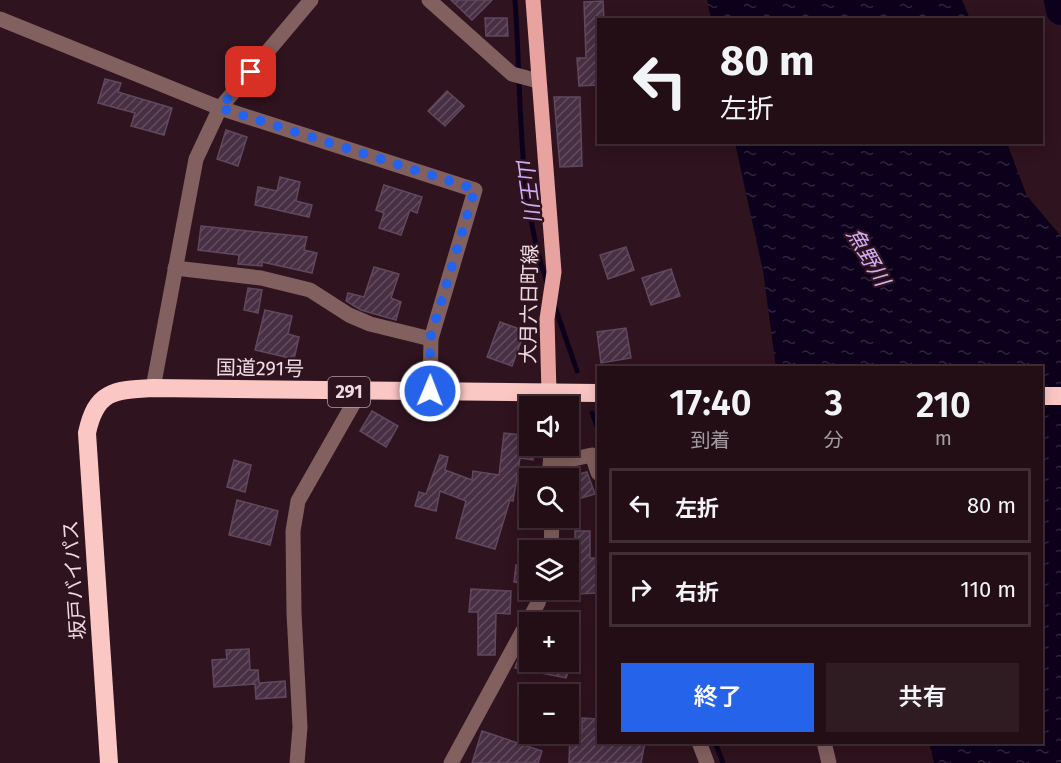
<!DOCTYPE html>
<html lang="ja">
<meta charset="utf-8">
<style>
:root{--surface:#230e16;--page:#2f1c23;--text:#f1f3f6;--muted:#a39ca1;--line:#402e35;--accent:#2563eb}
body{margin:0;font-family:"Fira Sans","Noto Sans JP",sans-serif;background:var(--page);color:var(--text);height:100vh;display:flex;flex-direction:column;font-size:22px;white-space:nowrap}
*{box-sizing:border-box;margin:0}
p{font-size:20px;color:var(--muted)}
.icon{flex:none;width:33px;height:33px;fill:none;stroke:currentColor;stroke-width:2;stroke-linecap:round;stroke-linejoin:round}
.map{position:relative;flex:1;overflow:hidden}
.drawer{position:absolute;left:597px;top:366px;width:446px;height:378px;display:flex;flex-direction:column;background:var(--surface);border-radius:0px;box-shadow:0 3px 15px #0003,0 0 0 2px var(--line)}
.drawer>*{flex:none}
.hud{position:absolute;left:597px;top:18px;width:446px;height:126px;border-radius:0px;box-shadow:0 3px 15px #0003,0 0 0 2px var(--line);background:#230e16;color:var(--text);overflow:hidden}
.controls{position:absolute;left:519px;top:396px;display:grid;gap:12px}
.controls a{display:grid;place-items:center;width:60px;height:60px;border-radius:0px;background:var(--surface);box-shadow:0 3px 15px #0003,0 0 0 2px var(--line);font-size:30px}
.pin{position:absolute;display:grid;place-items:center;width:51px;height:51px;color:#fff;margin:-26px;border-radius:12px;box-shadow:0 3px 9px #0006}
.me{position:absolute;width:66px;margin:-33px;rotate:1deg;stroke-linejoin:round;filter:drop-shadow(0 0 4px #0008)}
.turn{display:flex;align-items:center;gap:21px;height:126px;padding:0 24px;font-size:27px}
.turn .icon{width:78px;height:78px;stroke-width:2.5}
.turn b{display:block;font-size:42px;line-height:51px}
.eta{display:flex;justify-content:space-evenly;align-items:center;height:102px;text-align:center}
.eta b{font-size:36px;font-weight:600;line-height:42px}
.cta{display:flex;gap:12px;margin-top:auto;padding:12px 24px}
.cta a{flex:1;height:69px;border-radius:0px;background:var(--accent);color:#fff;font-size:24px;font-weight:600;line-height:69px;text-align:center}
.cta a+a{background:var(--page);color:var(--text)}
ul{padding:0;list-style:none}
li{display:flex;align-items:center;gap:18px;height:75px;margin:0 12px 9px;padding:0 12px;border:3px solid var(--line);border-radius:0px}
li div{flex:1}
li b{display:block;font-size:22px}
li em{font-style:normal}
.map>svg:first-child{display:block}
.water{fill:url(#water-ripples)}
.lines{fill:none;stroke-linecap:round;stroke-linejoin:round}
.stream{stroke:#0d001c;stroke-width:5}
.river{stroke:#0d001c;stroke-width:30}
.building{fill:url(#building-hatch);stroke:#61485e;stroke-width:1.5}
.minor{stroke:#82605f;stroke-width:15}
.major{stroke:#e8a2a0;stroke-width:15}
.highway{stroke:#fbc7c5;stroke-width:18}
.route{stroke:#2563eb;stroke-width:10;stroke-dasharray:0 18}
.labels{text-anchor:middle;stroke-width:4.5;stroke-linejoin:round;paint-order:stroke}
.shield{fill:#2f131e;stroke:#b59ea6;stroke-width:1.5}
.shield-label{font-size:18px;font-weight:bold;fill:#eedae1}
.street-label{font-size:20px;fill:#eedae1;stroke:#2f131e}
.water-label{font-size:21px;font-style:italic;fill:#d0aef5;stroke:#2f131e}
</style>
<div class="map">
<svg width="1061" height="763" viewBox="0 0 1061 763">
<defs>
<pattern id="water-ripples" width="26" height="14" patternUnits="userSpaceOnUse" patternTransform="scale(1.5)"><rect width="26" height="14" fill="#0d001c"/><path d="M2 4q2-2 4 0t4 0M15 11q2-2 4 0t4 0" fill="none" stroke="#31253d"/></pattern>
<pattern id="building-hatch" width="6" height="6" patternUnits="userSpaceOnUse" patternTransform="scale(1.5)"><rect width="6" height="6" fill="#472f44"/><path d="M-1 1l2-2M0 6l6-6M5 7l2-2" fill="none" stroke="#624d5f"/></pattern>
</defs>
<rect width="100%" height="100%" fill="#2f131e"/>
<g class="water">
<polygon points="707,0 962,0 970,19 711,19"/>
<polygon points="735,143 1007,143 1027,196 1061,236 1061,763 934,763 929,743 1041,742 1041,368 776,367 763,271"/>
</g>
<g class="lines">
<g class="stream">
<path d="M515,0C522,94 516,193 547,283"/>
<polyline points="554,304 577,371"/>
<polyline points="592,413 598,429"/>
<polyline points="715,742 723,763"/>
</g>
<polyline class="river" points="1059,0 1061,10"/>
</g>
<g class="building">
<polygon points="451,0 492,0 472,20"/>
<polygon points="603,1 604,20 598,20 598,85 579,86 577,58 586,58 584,2"/>
<polygon points="485,18 507,18 508,36 486,36"/>
<polygon points="105,79 121,83 118,92 172,108 164,135 131,126 135,113 98,103"/>
<polygon points="447,91 464,106 445,126 428,111"/>
<polygon points="554,97 580,97 582,166 560,167"/>
<polygon points="226,130 247,137 238,166 217,159"/>
<polygon points="280,177 300,182 296,201 312,205 309,217 255,205 258,187 277,191"/>
<polygon points="384,185 422,197 417,213 410,210 401,235 379,228 384,213 376,210"/>
<polygon points="201,226 307,237 304,250 317,253 312,273 262,262 262,266 238,264 239,255 198,250"/>
<polygon points="626,247 634,270 608,279 600,255"/>
<polygon points="374,267 399,274 391,298 401,302 396,320 361,310 346,301 348,293 364,297"/>
<polygon points="671,269 680,296 651,305 642,278"/>
<polygon points="248,288 262,290 258,313 244,310"/>
<polygon points="265,310 292,316 288,334 299,337 294,359 255,350"/>
<polygon points="500,322 525,331 512,366 487,357"/>
<polygon points="626,328 631,358 601,363 597,332"/>
<polygon points="372,411 398,426 386,447 360,431"/>
<polygon points="504,433 530,436 530,446 534,446 533,460 520,458 513,501 510,500 495,549 456,538 466,501 440,491 436,511 415,506 419,492 426,494 440,455 448,457 445,470 472,480 473,471 499,475"/>
<polygon points="234,460 251,465 245,492 227,487"/>
<polygon points="587,472 595,494 568,502 568,477"/>
<polygon points="237,500 278,511 270,545 229,535"/>
<polygon points="575,531 590,531 590,558 598,558 598,593 575,594"/>
<polygon points="516,565 530,566 530,584 514,582"/>
<polygon points="471,589 511,591 510,614 496,613 495,655 478,655 478,612 469,612"/>
<polygon points="249,649 250,670 258,670 259,683 285,681 286,697 256,699 255,684 214,687 212,660 227,659 226,650"/>
<polygon points="517,662 572,662 566,678 515,668"/>
<polygon points="582,718 598,719 598,742 645,742 641,763 569,763 570,733 582,733"/>
<polygon points="482,731 542,751 538,763 472,763"/>
</g>
<g class="lines">
<g class="minor">
<polyline points="429,0 512,74 538,81"/>
<polyline points="0,19 220,108 475,190 431,339 430,391"/>
<polyline points="175,268 261,278 310,290 349,315 370,324 431,339"/>
<polyline points="153,388 196,159 220,108 311,0"/>
<polyline points="550,446 551,478"/>
<polyline points="550,464 592,455 598,473"/>
<polyline points="551,550 552,518"/>
<polyline points="699,742 707,763"/>
<polyline points="824,742 829,763"/>
<polyline points="297,763 300,727 294,613 293,531 298,501 360,392"/>
<polyline points="451,763 538,603 542,590"/>
</g>
<polyline class="major" points="533,0 554,272 547,319 549,393"/>
<g class="highway">
<polyline points="1041,396 1061,396"/>
<path d="M109,763L87,433C96,391 113,390 153,388L598,393"/>
</g>
</g>
<g class="lines">
<polyline class="route" points="251,72 220,108 475,189 430,339 430,391"/>
</g>
<g class="labels">
<rect class="shield" x="328" y="377" width="42" height="30" rx="4.5"/>
<g class="shield-label">
<text x="349" y="398">291</text>
</g>
<g class="street-label">
<text transform="translate(529 304) rotate(-89)" y="7">大月六日町線</text>
<text transform="translate(260 368) rotate(1)" y="7">国道291号</text>
<text transform="translate(74 580) rotate(-94)" y="7">坂戸バイパス</text>
</g>
<g class="water-label">
<text transform="translate(528 189) rotate(82)" y="7">山王川</text>
<text transform="translate(868 257) rotate(60)" y="7">魚野川</text>
</g>
</g>
</svg>
<div class="controls">
<a><svg class="icon" aria-label="sound" viewBox="0 0 24 24"><path d="M4 9h4l5-4v14l-5-4H4zM17 9q2 3 0 6"/></svg></a>
<a><svg class="icon" aria-label="search" viewBox="0 0 24 24"><circle cx="10" cy="10" r="6"/><path d="M15 15l6 6"/></svg></a>
<a><svg class="icon" aria-label="layers" viewBox="0 0 24 24"><path d="M12 4l9 5-9 5-9-5zM3 14l9 5 9-5"/></svg></a>
<a>+</a>
<a>−</a>
</div>
<div class="pin" style="left:251px;top:72px;background:#d93025"><svg class="icon" aria-label="arrive" viewBox="0 0 24 24"><path d="M6 21V4h12l-3 4 3 4H6"/></svg></div>
<svg class="me" style="left:430px;top:391px" viewBox="-20 -20 40 40"><circle r="17" fill="#2563eb" stroke="#fff" stroke-width="3"/><path d="M0-11L8 9 0 5-8 9z" fill="#fff"/></svg>
<div class="hud">
<div class="turn"><svg class="icon" aria-label="left" viewBox="0 0 24 24"><path d="M17 20v-9H6M10 6l-5 5 5 5"/></svg><div><b>80 m</b>左折</div></div>
</div>
<section class="drawer">
<div class="eta">
<div><b>17:40</b><p>到着</p></div>
<div><b>3</b><p>分</p></div>
<div><b>210</b><p>m</p></div>
</div>
<ul>
<li><svg class="icon" aria-label="left" viewBox="0 0 24 24"><path d="M17 20v-9H6M10 6l-5 5 5 5"/></svg><div><b>左折</b></div><em>80 m</em></li>
<li><svg class="icon" aria-label="right" viewBox="0 0 24 24"><path d="M7 20v-9h11M14 6l5 5-5 5"/></svg><div><b>右折</b></div><em>110 m</em></li>
</ul>
<div class="cta"><a>終了</a><a>共有</a></div>
</section>
</div>
